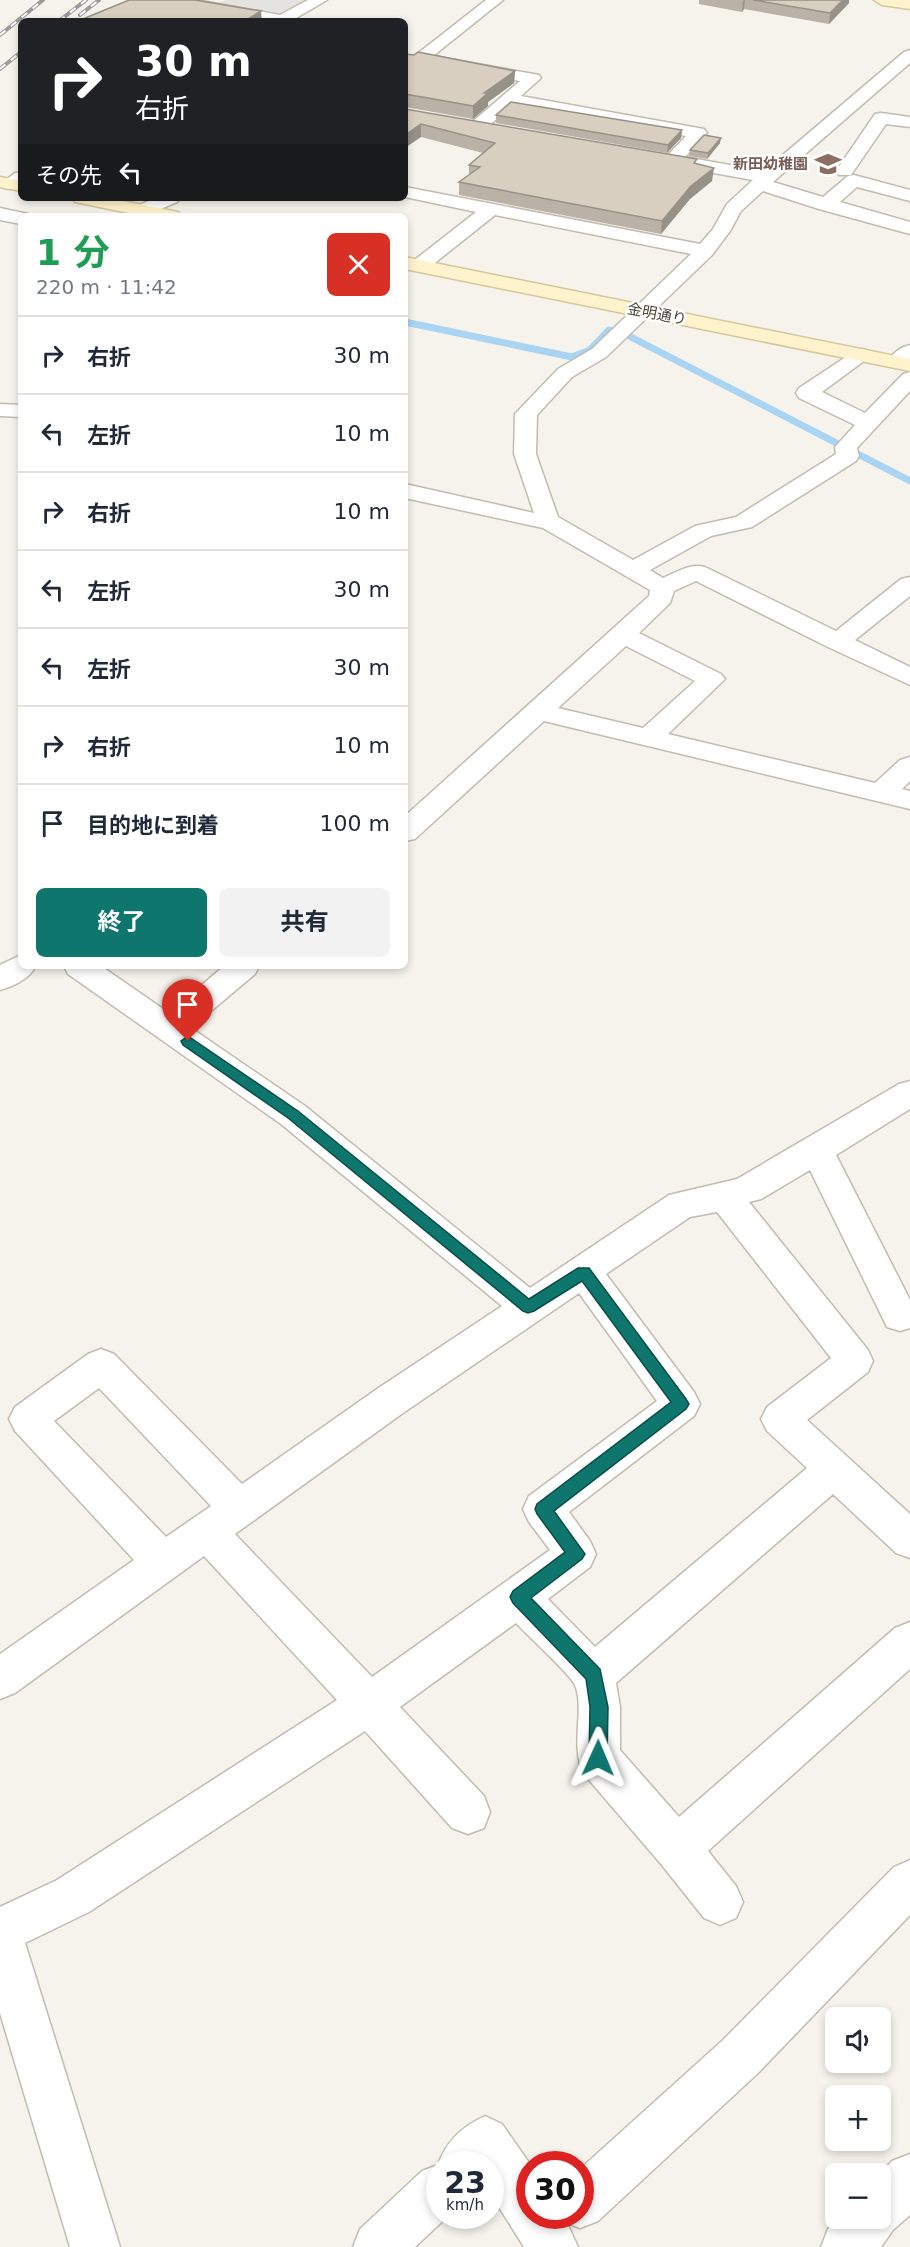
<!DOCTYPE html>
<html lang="ja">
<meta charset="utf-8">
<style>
:root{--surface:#fff;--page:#f2f2f3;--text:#1f2937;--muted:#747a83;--line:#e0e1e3;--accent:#0f766e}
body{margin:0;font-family:"DejaVu Sans","Noto Sans JP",sans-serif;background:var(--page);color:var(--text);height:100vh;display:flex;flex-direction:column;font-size:22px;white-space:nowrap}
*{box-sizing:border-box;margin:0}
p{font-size:20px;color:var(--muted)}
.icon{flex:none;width:33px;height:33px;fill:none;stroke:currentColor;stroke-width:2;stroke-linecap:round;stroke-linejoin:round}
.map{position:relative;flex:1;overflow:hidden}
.side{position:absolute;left:18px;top:213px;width:390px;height:756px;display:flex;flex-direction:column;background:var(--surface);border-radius:9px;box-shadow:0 3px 9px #0003}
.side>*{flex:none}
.hud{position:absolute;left:18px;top:18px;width:390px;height:183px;border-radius:9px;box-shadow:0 3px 9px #0003;background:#202124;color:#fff;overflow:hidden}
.tools{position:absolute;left:825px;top:2007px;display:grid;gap:12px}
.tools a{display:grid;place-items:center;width:66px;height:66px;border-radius:9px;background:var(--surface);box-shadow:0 3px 9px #0003;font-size:30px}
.speed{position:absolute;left:426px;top:2151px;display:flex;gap:12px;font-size:30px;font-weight:700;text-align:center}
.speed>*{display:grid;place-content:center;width:78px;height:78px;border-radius:50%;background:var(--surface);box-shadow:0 3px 9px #0003;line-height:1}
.speed small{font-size:15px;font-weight:400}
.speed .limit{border:9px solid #d22;background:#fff;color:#111}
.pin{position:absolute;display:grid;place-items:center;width:51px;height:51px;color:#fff;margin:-62px -26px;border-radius:50% 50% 50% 0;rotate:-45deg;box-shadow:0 0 6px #0007}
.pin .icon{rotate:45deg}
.me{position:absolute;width:66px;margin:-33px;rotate:1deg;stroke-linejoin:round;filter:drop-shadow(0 0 4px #0008)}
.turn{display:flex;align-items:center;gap:21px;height:126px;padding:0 18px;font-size:27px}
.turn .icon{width:78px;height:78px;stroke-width:2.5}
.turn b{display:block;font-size:42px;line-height:51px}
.then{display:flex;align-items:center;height:57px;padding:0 18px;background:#0003;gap:12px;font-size:22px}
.round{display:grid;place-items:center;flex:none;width:63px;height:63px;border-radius:9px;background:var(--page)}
.overview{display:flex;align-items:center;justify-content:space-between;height:102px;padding:0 18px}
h1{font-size:36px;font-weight:700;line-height:45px;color:#1e9e55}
.primary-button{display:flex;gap:12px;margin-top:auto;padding:12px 18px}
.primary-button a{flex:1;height:69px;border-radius:9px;background:var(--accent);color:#fff;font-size:24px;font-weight:700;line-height:69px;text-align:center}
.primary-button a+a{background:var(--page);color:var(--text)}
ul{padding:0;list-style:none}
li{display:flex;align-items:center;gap:18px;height:78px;padding:0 18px;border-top:2px solid var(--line)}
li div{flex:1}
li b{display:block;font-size:22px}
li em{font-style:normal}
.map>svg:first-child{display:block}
.parking{fill:#e5e3e0}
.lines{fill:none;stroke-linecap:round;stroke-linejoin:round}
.stream{stroke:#a9d4f2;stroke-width:7}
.street-casing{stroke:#c2bbae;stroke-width:3}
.secondary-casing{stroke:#d6c79b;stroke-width:3}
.street{fill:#fff;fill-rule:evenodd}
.secondary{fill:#fff3cd;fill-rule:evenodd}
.rail-casing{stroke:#9a9a9a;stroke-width:4}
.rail{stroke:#fff;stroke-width:2;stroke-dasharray:7;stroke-linecap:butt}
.wall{fill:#bab2a6}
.shaded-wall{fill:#979187}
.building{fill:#d8cfc1;stroke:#979187;stroke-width:1.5}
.route{fill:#0f766e;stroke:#0a4d48;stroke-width:1.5}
.labels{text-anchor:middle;stroke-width:5;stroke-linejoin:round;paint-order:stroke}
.far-education-label{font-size:15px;font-weight:bold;fill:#785e54;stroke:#fff;text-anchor:end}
.far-street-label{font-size:15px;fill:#4b4439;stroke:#fff}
</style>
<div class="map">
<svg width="910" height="2247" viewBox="0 0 910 2247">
<rect width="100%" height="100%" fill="#f6f3ec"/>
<polygon class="parking" points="225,0 314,0 280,17 213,5"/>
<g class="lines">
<polyline class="stream" points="405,322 572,357 590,350 609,330 627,335 910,481"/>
<g class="street-casing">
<g id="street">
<polygon points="163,0 196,0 280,15 308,0 327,0 291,21 262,21 171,5"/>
<path d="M486,0H503L433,56L539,75L541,78L521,96L704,129L707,133L685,157L764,171L904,52L910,50V63L773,182L823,197L848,176L854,175L910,190V201L857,187L840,202L910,222V234L819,209L763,191L741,211L730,231L712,255L606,357L572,377L537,415L536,454L558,517L633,560L695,526L736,517L836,454L835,447L855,425L799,398L796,393L799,388L855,351L862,349L869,351L872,355L822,392L865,413L903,374L910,372V391L857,448L859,456L856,461L752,527L711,536L650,570L663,578C677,572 690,563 705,567L836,631L901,579L910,577V596L855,640L910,667V685L828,647L696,581L674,591L670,603L639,633L721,674L725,679L668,734L875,783L900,760L910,757V781L902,789L910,791V809L544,721L415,839L405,841V816L649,596L650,590L543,528L405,498V484L534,513L514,454L515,414L558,369L592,349L691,254L495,215L426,270H412L409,266L412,262L476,212L405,197V187L700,244L713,229L727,204L753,180L663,164L660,160L663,156L668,155L686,136L512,105L483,131H471L468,127L471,123L520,81L420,63L412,58ZM626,646L695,681L643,728L558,708Z"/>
<polygon points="881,113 910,117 910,127 886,124 851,175 839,175 836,171 875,114"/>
<polygon points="21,172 21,185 10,189 4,188 1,184 15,173"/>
<polygon points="156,198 180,198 177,202 149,214 137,214 134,210 137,206"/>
<polygon points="0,208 28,214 29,216 21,216 21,224 0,220"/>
<path d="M910,345V362L897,368L890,366L887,362C892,354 900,347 910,345Z"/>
<polygon points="0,404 21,405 21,417 0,416"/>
<path d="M21,955V966H36C29,979 14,986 0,990V965Z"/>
<path d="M64,966H101L169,1013L224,966H259L255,974L191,1028L305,1106L530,1288L669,1195L737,1179L899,1084L910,1081V1109L836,1155L910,1300V1328L900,1331L887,1327L810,1170L761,1199L749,1202L868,1350L873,1361L868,1372L807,1420L910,1514V1558L896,1553L833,1494L616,1683L620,1707V1750L679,1817L895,1628L910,1622V1669L708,1851L736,1886L743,1902L736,1918L720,1925L704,1918L661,1864L583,1773C570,1744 585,1709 575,1685C570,1674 527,1635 516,1623L400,1707L484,1796L490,1812L484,1828L468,1834L452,1828L365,1731L89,1912L25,1943L120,2247H70L0,2013V1907L57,1880L337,1700L204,1556L15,1693L0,1699V1654L134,1560L15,1431L9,1419L15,1407L88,1354L101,1349L114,1354L242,1484L377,1389L502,1306L281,1124L68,974ZM717,1212L831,1358L767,1407L761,1419L767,1431L807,1468L595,1647L548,1599L590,1567L596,1554L590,1541L569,1512L694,1416L700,1404L694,1392L606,1274L690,1217ZM579,1293L657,1401L529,1496L523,1509L529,1522L550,1550L372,1677L235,1534L403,1413ZM99,1388L211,1506L166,1537L54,1421Z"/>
<path d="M910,1860V1915L757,2074L598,2221L580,2228L567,2223L578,2247H524L490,2193V2164H440V2216H448L415,2247H353L360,2229L422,2171L438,2165C446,2141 463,2126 485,2116L502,2124L530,2164V2216H580V2169L723,2040L894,1867Z"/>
<polygon points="910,2154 910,2215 893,2230 881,2247 821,2247 828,2229 838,2218 880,2218 880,2174 892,2161"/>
</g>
</g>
<g class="secondary-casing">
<g id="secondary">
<polygon points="874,0 910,0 910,9 882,5"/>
<polygon points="0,177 21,181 21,191 0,187"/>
<polygon points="72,198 108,198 178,212 180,216 143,216 75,202"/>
<polygon points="405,257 910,359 910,371 405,269"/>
</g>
</g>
<use href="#street" class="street"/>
<use href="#secondary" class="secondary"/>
<g class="rail-casing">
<g id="rail">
<polyline points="80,15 99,0"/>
<polyline points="59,21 86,0"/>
<polyline points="0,35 43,0"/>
<polyline points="0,69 21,52"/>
</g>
</g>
<use href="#rail" class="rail"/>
</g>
<g class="wall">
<polygon points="699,0 849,0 849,3 829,24 744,9 742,12 699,4"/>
<polygon points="405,54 515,71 514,83 488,102 488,106 473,119 405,107"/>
<polygon points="405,109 697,164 712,181 690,199 661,234 459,195 459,182 469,175 469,165 483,153 421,137"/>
<polygon points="496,115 682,130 681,138 667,153 496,123"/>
<polygon points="720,143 707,159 689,156 690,150"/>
</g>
<g class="shaded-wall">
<polygon points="744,0 745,0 744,9 742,12 743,1"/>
<polygon points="843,0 849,0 849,3 829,24 830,13"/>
<polygon points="261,11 262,21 245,21"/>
<polygon points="515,71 514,83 488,102 488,106 473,119 473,106 484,93"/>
<polygon points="421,124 421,137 405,148 405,135"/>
<polygon points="682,130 681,138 667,153 668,145"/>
<polygon points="721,138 720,143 707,159 708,153"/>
<polygon points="714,168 712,181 690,199 661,234 662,221 691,186"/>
</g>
<g class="building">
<polygon points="129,0 195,0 261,11 245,21 78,21"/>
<polygon points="753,0 843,0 830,13"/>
<polygon points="418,52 515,71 484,93 488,93 473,106 405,94 405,54 414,55"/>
<polygon points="511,102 682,130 668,145 496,115"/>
<polygon points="405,109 697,159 694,163 714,168 691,186 662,221 459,182 480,167 469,165 495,143 421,124 405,135"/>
<polygon points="704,135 721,138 708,153 690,150"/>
</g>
<polygon class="route" points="188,1036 298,1111 529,1299 578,1268 589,1268 686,1399 689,1404 686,1409 554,1511 585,1554 582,1559 531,1598 600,1669 608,1707 607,1758 605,1764 598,1767 592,1764 589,1758 590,1707 586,1679 513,1603 510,1597 513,1591 565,1552 537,1514 535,1509 537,1504 671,1402 582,1281 534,1311 528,1313 523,1311 288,1118 183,1045 181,1041"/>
<defs>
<g id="school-bare" transform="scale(2.07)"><path d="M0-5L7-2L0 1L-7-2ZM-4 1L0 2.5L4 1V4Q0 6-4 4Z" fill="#8d6e63" stroke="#fff" stroke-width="2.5" paint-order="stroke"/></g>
</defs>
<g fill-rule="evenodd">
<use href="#school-bare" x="828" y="164"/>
</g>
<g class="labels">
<g class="far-education-label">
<text x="808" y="169">新田幼稚園</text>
</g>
<g class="far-street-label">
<text transform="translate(657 314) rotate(11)" y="5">金明通り</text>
</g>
</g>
</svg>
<div class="tools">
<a><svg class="icon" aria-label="sound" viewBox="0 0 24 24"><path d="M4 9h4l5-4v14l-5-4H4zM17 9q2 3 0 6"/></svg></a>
<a>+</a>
<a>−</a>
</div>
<div class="speed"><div>23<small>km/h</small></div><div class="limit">30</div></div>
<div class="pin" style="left:188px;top:1041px;background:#d93025"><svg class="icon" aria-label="arrive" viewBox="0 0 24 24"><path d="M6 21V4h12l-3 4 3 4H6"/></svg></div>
<svg class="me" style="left:598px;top:1758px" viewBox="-20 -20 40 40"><path d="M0-17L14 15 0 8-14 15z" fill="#0f766e" stroke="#fff" stroke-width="4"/></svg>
<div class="hud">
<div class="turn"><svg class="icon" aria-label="right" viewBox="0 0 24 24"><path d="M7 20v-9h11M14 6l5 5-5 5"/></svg><div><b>30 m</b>右折</div></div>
<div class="then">その先<svg class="icon" aria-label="left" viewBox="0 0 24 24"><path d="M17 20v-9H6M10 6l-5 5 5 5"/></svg></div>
</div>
<section class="side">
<div class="overview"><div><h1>1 分</h1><p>220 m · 11:42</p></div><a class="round" style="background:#d93025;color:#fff"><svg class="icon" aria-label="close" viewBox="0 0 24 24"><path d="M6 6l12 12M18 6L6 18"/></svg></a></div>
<ul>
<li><svg class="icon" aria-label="right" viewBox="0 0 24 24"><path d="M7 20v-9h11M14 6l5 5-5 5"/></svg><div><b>右折</b></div><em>30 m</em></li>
<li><svg class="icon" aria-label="left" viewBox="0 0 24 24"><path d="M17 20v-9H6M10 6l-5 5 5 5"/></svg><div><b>左折</b></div><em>10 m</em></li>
<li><svg class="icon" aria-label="right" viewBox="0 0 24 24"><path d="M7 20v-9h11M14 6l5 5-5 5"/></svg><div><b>右折</b></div><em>10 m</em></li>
<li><svg class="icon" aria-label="left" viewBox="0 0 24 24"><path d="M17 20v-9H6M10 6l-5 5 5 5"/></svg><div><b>左折</b></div><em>30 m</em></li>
<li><svg class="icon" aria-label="left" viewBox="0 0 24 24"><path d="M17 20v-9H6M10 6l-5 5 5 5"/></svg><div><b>左折</b></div><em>30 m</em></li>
<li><svg class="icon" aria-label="right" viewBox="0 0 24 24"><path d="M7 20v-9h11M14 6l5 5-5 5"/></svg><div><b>右折</b></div><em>10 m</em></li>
<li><svg class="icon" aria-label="arrive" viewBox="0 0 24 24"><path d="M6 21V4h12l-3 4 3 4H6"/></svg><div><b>目的地に到着</b></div><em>100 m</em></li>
</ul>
<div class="primary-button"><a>終了</a><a>共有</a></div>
</section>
</div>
